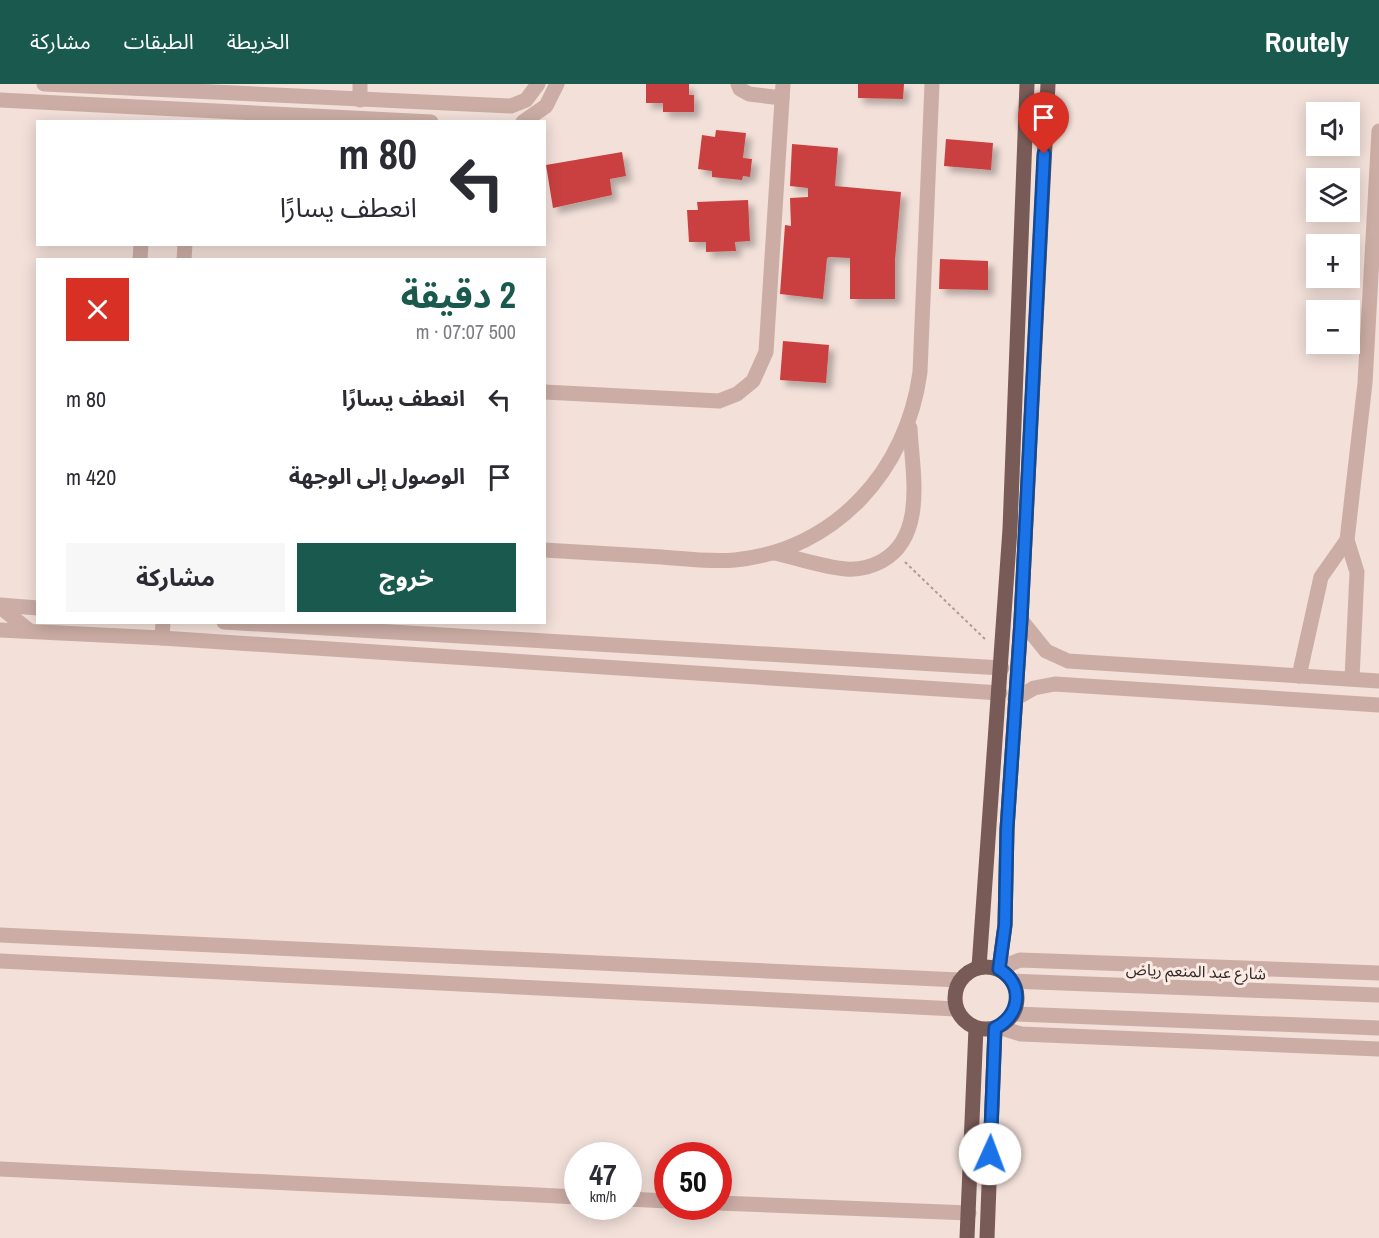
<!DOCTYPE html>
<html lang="ar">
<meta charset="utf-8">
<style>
:root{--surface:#fff;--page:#f7f7f7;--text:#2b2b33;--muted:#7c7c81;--accent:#1a594e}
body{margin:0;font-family:"Archivo Narrow","Noto Sans Arabic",sans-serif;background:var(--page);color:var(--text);direction:rtl;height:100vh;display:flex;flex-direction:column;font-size:22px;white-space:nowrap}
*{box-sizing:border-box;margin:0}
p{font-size:20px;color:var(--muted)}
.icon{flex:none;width:33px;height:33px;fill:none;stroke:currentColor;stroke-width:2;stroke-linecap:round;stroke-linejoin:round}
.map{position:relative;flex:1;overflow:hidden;direction:ltr}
.side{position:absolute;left:36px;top:174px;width:510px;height:366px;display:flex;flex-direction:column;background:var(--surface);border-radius:0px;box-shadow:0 3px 15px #0003;direction:rtl}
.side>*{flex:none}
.banner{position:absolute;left:36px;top:36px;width:510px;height:126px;border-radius:0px;box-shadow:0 3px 15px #0003;direction:rtl;background:#fff;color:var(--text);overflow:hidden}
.fabs{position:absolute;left:1306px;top:18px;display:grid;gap:12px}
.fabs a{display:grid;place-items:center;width:54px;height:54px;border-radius:0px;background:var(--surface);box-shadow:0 3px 15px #0003;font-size:30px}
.speed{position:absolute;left:564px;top:1058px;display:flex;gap:12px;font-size:30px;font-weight:700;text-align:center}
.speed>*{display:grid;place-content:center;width:78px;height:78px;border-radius:50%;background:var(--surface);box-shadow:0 3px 15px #0003;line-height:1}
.speed small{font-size:15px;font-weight:400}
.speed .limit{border:9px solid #d22;background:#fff;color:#111}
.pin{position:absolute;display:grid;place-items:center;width:51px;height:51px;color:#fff;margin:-62px -26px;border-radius:50% 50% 50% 0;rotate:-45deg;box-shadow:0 0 6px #0007}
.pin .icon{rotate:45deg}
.me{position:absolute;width:66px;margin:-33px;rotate:2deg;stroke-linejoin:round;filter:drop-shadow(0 0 4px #0008)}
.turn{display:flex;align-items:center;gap:21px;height:126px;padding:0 30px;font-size:27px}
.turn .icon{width:78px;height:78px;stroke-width:2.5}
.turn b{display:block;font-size:42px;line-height:51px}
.round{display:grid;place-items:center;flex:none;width:63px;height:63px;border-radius:0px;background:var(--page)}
.overview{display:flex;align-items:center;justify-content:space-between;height:102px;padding:0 30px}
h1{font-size:36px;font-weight:700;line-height:45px;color:var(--accent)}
.primary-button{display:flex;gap:12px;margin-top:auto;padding:12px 30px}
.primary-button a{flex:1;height:69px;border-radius:0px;background:var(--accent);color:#fff;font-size:24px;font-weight:700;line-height:69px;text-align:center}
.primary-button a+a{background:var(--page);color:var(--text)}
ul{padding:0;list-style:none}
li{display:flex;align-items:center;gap:18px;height:78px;padding:0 30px}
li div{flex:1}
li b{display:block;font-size:22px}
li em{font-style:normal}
header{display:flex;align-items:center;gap:36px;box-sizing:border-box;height:84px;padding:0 30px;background:var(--accent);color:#fff}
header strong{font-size:28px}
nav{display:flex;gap:33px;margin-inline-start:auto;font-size:21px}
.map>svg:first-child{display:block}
.building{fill:#ca403f;filter:url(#shadow)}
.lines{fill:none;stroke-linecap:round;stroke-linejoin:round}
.path{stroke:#b6978f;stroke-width:2;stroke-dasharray:3 3;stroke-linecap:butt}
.minor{stroke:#cbada5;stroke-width:15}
.major{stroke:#785a57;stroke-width:15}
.route-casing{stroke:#114b97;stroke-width:15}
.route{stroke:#1a73e8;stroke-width:10}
.labels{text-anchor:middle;stroke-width:6;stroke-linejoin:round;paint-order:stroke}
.street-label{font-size:16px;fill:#362826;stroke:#faece5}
</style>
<header>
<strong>Routely</strong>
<nav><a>الخريطة</a><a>الطبقات</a><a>مشاركة</a></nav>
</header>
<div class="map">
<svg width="1379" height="1154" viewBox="0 0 1379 1154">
<defs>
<filter id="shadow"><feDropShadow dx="5.5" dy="5.5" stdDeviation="3" flood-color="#0004"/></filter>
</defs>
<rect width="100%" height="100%" fill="#f2e0d9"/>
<g class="building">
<polygon points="646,0 689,0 689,11 694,11 694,28 663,28 663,19 646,19"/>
<polygon points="858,0 904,0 903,15 858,14"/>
<polygon points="716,46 746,49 743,74 752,75 750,93 743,92 742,96 712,93 712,87 698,85 702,51 715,53"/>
<polygon points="946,55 993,59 991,86 944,82"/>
<polygon points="792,60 838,64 835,102 901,108 895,176 895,215 850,215 850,174 830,173 827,174 823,215 780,210 785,141 791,142 790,114 808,113 808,104 790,102"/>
<polygon points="622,68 626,92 610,95 612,111 553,124 546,81"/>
<polygon points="748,116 750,157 735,158 736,167 706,168 706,158 689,158 687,126 698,126 697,118"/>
<polygon points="940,175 988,177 988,206 939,205"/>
<polygon points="783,257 829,261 826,299 780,296"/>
</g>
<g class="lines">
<polyline class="path" points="905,478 987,557"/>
<g class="minor">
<polyline points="44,0 511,22 526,16 538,0"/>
<polyline points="738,0 740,5 749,10 782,14"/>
<polyline points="0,16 431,38"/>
<polyline points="360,16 360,0"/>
<polyline points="523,38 546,22 557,0"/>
<polyline points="140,176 141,160"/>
<polyline points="184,176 185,160"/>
<polyline points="544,308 719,317 737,310 753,297 766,268 783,0"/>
<path d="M544,466C584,468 623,471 662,473C686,475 711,478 735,476C836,466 907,386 920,288L932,0"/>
<path d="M774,469C798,474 822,483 846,485C859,486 871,483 882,477C927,452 912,387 910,344"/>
<polyline points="0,521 38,524"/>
<polyline points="0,523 30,547"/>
<polyline points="1021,536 1046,567 1068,577 1379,597"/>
<polyline points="224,538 1002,584"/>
<polyline points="0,546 162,554 1000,609"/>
<polyline points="162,554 163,538"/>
<polyline points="1299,592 1321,493 1347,456"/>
<polyline points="1352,595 1357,488 1347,456 1365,299 1379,47"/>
<polyline points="1015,615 1034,604 1055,600 1379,621"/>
<polyline points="0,851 959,896"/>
<polyline points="0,877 956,925"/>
<polyline points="1004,888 1010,880 1020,876 1379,889"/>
<polyline points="1012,897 1379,911"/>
<polyline points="1013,930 1379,944"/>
<polyline points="998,943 1021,950 1379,965"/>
<polyline points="0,1085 578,1113"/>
<polyline points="628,1115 668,1117"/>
<polyline points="718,1119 969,1129"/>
</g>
<g class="major">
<circle cx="986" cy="914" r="31"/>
<polyline points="979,883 1010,445 1027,0"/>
<polyline points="999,885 1005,841 1007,745 1021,536 1048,0"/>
<polyline points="967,1154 976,944"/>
<polyline points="987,1154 995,944"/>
</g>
</g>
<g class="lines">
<g class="route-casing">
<path id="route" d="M990,1070L995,944C1020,932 1025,901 999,885L1005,841L1007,745L1021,536L1044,70"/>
</g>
<use href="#route" class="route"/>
</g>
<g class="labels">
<g class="street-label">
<text transform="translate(1196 887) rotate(2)" y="6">شارع عبد المنعم رياض</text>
</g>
</g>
</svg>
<div class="fabs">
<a><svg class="icon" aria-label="sound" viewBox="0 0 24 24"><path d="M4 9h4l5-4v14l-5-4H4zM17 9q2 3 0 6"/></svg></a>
<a><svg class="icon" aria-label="layers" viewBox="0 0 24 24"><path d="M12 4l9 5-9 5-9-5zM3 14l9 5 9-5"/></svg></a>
<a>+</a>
<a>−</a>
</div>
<div class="speed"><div>47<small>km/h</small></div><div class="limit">50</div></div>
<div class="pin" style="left:1044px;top:70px;background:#d93025"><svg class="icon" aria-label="arrive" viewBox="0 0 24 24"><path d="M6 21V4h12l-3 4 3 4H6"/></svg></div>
<svg class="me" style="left:990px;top:1070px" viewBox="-20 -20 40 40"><circle r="19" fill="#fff"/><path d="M0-13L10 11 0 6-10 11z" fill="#1a73e8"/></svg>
<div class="banner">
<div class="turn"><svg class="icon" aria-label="left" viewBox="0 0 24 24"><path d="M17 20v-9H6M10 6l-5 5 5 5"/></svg><div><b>80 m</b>انعطف يسارًا</div></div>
</div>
<section class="side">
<div class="overview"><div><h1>2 دقيقة</h1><p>500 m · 07:07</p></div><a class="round" style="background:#d93025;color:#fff"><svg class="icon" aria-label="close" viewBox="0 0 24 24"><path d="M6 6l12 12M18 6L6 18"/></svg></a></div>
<ul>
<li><svg class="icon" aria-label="left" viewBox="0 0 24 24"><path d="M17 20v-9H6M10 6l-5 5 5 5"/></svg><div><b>انعطف يسارًا</b></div><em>80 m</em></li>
<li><svg class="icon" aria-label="arrive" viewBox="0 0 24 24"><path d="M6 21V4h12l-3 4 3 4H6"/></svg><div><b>الوصول إلى الوجهة</b></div><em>420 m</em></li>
</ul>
<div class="primary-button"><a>خروج</a><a>مشاركة</a></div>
</section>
</div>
